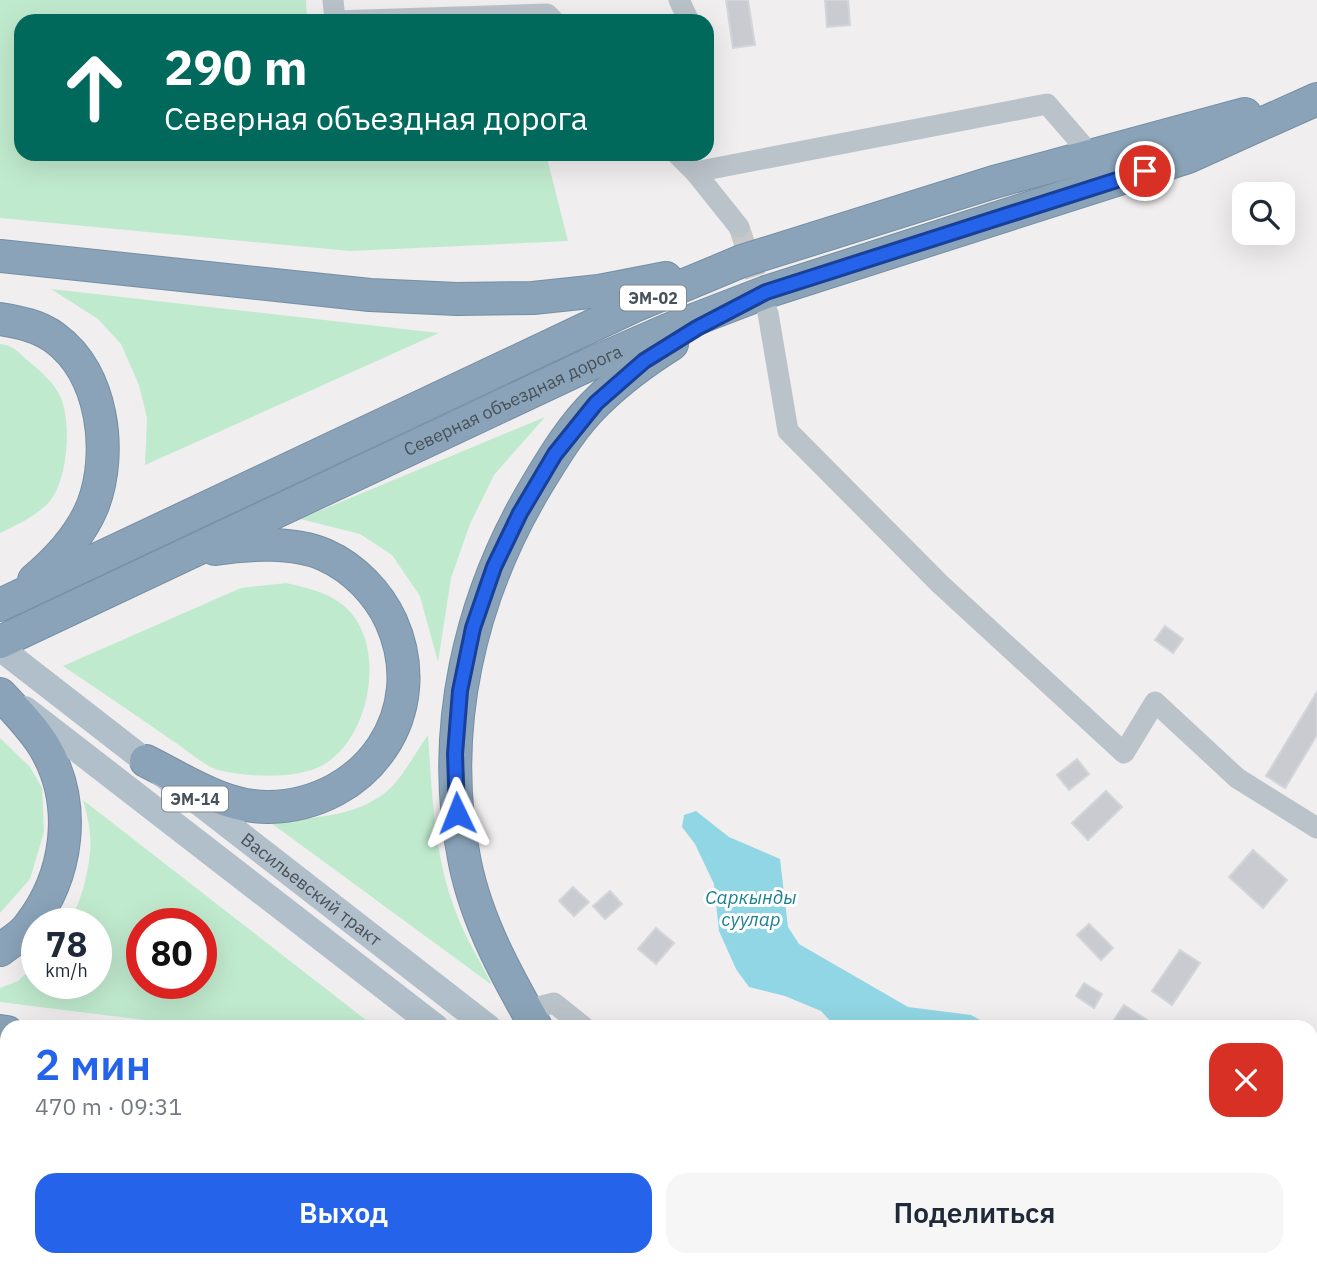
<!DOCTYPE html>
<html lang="ru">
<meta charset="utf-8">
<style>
:root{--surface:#fff;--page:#f6f6f7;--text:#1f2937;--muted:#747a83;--accent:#2563eb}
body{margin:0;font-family:"IBM Plex Sans",sans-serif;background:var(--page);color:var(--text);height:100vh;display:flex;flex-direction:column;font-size:26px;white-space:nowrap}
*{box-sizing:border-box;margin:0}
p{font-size:23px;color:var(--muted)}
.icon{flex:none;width:38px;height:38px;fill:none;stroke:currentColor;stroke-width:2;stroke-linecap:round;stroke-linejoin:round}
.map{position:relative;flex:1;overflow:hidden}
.drawer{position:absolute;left:0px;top:1020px;width:1318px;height:247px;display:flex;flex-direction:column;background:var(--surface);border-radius:21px 21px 0 0;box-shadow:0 7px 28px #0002}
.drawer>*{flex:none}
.banner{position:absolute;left:14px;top:14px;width:700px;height:147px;border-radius:21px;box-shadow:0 7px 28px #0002;background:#00695c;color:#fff;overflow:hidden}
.buttons{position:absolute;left:1232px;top:182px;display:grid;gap:14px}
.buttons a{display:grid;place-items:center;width:63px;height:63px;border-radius:14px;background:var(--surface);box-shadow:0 7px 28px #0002;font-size:35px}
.speed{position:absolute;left:21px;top:908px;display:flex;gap:14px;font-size:35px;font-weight:700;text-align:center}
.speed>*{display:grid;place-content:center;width:91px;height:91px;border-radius:50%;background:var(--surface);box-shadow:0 7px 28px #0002;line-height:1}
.speed small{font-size:18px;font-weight:400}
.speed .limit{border:10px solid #d22;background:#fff;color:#111}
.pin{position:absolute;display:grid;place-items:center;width:60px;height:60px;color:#fff;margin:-30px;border:4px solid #fff;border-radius:50%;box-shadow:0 2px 7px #0007}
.me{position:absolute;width:77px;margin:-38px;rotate:358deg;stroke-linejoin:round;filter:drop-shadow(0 0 5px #0008)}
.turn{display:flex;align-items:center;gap:24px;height:147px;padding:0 35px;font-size:32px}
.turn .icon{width:91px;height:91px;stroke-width:2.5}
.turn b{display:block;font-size:49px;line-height:60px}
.round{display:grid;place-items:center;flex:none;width:74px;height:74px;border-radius:21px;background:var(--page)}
.headline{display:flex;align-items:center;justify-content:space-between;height:119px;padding:0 35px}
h1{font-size:42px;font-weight:600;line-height:52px;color:var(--accent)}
.button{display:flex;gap:14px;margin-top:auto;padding:14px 35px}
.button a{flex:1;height:80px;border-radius:21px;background:var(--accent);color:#fff;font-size:28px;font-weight:600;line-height:80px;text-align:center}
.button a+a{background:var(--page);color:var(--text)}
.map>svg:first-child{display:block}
.green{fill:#c0eace;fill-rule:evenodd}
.water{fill:#91d6e4}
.building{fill:#c9cbd0;stroke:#d2d5d9;stroke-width:2}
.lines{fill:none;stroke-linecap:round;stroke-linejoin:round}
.minor-tunnel{stroke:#c6c7c9;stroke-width:21;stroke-dasharray:21 10;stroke-linecap:butt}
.highway-casing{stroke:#758ea4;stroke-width:34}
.minor{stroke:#bbc3ca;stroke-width:21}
.major{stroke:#b0bfca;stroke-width:26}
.highway{stroke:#8aa3b8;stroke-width:32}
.route-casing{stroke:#184099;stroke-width:18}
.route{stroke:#2563eb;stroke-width:12}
.labels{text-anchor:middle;stroke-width:6;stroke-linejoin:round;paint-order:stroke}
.shield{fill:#fff;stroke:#7f868c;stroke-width:2}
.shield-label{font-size:16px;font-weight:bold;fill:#48525a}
.street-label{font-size:18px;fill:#48525a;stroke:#fff}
.water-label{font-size:19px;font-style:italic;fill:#198094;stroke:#fff}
</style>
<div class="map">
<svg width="1317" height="1266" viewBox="0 0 1317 1266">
<rect width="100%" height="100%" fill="#f0eeee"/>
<g class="green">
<polygon points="0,0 306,0 307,21 21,21 21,154 546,154 568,241 350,251 0,218"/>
<polygon points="51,289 439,333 145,465 147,418 139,385 121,344 98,319"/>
<path d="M0,344C13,345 18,352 27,360C39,370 53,381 60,396C72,421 68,479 50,501C37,516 18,524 0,533Z"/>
<polygon points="545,417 494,475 470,524 451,578 438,662 420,596 392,555 360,534 300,519"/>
<path d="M286,583C309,588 336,594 352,614C385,654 369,739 323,765C296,780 247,777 218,770C203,765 187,750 173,741C137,716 100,691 63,666L241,588Z"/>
<path d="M428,735C432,792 434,853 454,907C463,934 479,959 492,985L267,820C308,818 352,819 386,792C401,780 416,752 428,735Z"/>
<polygon points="0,738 30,767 42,788 44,832 30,879 0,913"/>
<path d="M83,800L375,1027H201L0,1002V988L18,981L37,963V984H96V924H68C82,903 93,858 90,833C89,822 86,811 83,800ZM142,924H201V984H142Z"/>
<polygon points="618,1260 664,1260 672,1266 613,1266"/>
</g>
<polygon class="water" points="696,811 729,837 780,859 788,927 799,944 908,1007 971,1015 993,1027 836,1027 821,1011 785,996 749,987 736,969 719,931 714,884 695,844 682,827 684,815"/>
<g class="building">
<polygon points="726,0 748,0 755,45 733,48"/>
<polygon points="825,0 848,0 850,25 827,27"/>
<polygon points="1165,626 1183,639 1173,653 1155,640"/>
<polygon points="1317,692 1317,735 1285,788 1266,776"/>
<polygon points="1077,759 1089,774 1069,790 1057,775"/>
<polygon points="1106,791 1122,807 1088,840 1072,823"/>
<polygon points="1253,850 1287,880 1263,908 1229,877"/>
<polygon points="573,887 589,902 574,916 559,901"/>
<polygon points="610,891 622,904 605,919 593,906"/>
<polygon points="1089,924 1113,948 1101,960 1077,935"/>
<polygon points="656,928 674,943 656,964 638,949"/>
<polygon points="1180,950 1200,963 1172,1005 1152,991"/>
<polygon points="1084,983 1102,994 1094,1008 1076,996"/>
<polygon points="1124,1005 1158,1027 1125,1027 1114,1020"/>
</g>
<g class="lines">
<polyline class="minor-tunnel" points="739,227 765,305"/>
<g class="highway-casing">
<g id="highway">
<polyline points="0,256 370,295 457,299 533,298 599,291 666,278"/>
<path d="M0,319C19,322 39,326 55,338C103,373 113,452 93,505C81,535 59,559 34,580"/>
<polyline points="0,605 634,306 742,261 994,182 1245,114"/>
<path id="s2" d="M0,642L590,364L670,329L766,292L1188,157L1317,99"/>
<path d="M0,694C16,711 33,728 45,748C78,805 68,876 29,926C22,936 9,943 0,950"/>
<path d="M146,761C184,780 225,808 269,807C367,805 432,712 391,621C378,593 354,568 325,555C294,541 247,544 215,549"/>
<path d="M536,1027C507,976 477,922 465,863C438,732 469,597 538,483C555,455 573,425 597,402C619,380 645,361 672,344"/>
<polyline points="0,1031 7,1032"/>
</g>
</g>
<g class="minor">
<polyline points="333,0 335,21 547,14 554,21"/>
<polyline points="679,0 689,21"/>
<polyline points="677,154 695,172 1047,104 1092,156"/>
<polyline points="695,172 739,227"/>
<polyline points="768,313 788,431 940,584 1124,753 1155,702 1237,778 1317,828"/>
<polyline points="526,1010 554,1003 584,1027"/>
<polyline points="1311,1177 1317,1170"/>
<polyline points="189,1260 192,1266"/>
<polyline points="875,1260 881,1266"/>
<polyline points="1234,1266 1239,1260"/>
</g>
<g class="major">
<path id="s1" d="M0,648L488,1027"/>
<polyline points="25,709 436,1027"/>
<polyline points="742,1260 750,1266"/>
<polyline points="792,1260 800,1266"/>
</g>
<use href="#highway" class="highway"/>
</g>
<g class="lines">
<g class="route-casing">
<polyline id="route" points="457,813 455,754 460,691 473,628 494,567 520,513 555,454 596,403 644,361 697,328 766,292 1145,171"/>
</g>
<use href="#route" class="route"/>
</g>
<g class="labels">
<g class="shield">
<rect x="620" y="285.5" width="66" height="25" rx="5"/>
<rect x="162" y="786.5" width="66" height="25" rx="5"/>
</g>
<g class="shield-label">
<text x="653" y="304">ЭМ-02</text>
<text x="195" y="805">ЭМ-14</text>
</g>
<g class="street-label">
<text dy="6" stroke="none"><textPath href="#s2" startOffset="567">Северная объездная дорога</textPath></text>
<text dy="6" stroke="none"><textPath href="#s1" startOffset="394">Васильевский тракт</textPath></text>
</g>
<g class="water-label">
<text x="751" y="904">Саркынды<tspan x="751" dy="22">суулар</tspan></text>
</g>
</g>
</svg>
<div class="buttons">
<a><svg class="icon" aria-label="search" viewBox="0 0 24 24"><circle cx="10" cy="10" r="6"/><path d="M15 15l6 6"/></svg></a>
</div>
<div class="speed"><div>78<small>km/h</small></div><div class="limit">80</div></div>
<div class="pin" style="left:1145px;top:171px;background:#d93025"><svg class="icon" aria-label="arrive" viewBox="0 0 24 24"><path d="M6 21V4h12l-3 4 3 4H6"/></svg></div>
<svg class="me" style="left:457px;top:813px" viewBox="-20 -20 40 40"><path d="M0-17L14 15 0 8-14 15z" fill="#2563eb" stroke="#fff" stroke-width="4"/></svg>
<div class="banner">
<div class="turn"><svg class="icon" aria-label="ahead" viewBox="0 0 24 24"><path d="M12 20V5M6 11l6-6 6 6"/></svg><div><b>290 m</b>Северная объездная дорога</div></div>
</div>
<section class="drawer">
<div class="headline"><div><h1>2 мин</h1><p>470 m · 09:31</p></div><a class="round" style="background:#d93025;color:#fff"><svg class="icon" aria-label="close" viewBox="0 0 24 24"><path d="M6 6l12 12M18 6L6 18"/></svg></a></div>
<div class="button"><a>Выход</a><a>Поделиться</a></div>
</section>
</div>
